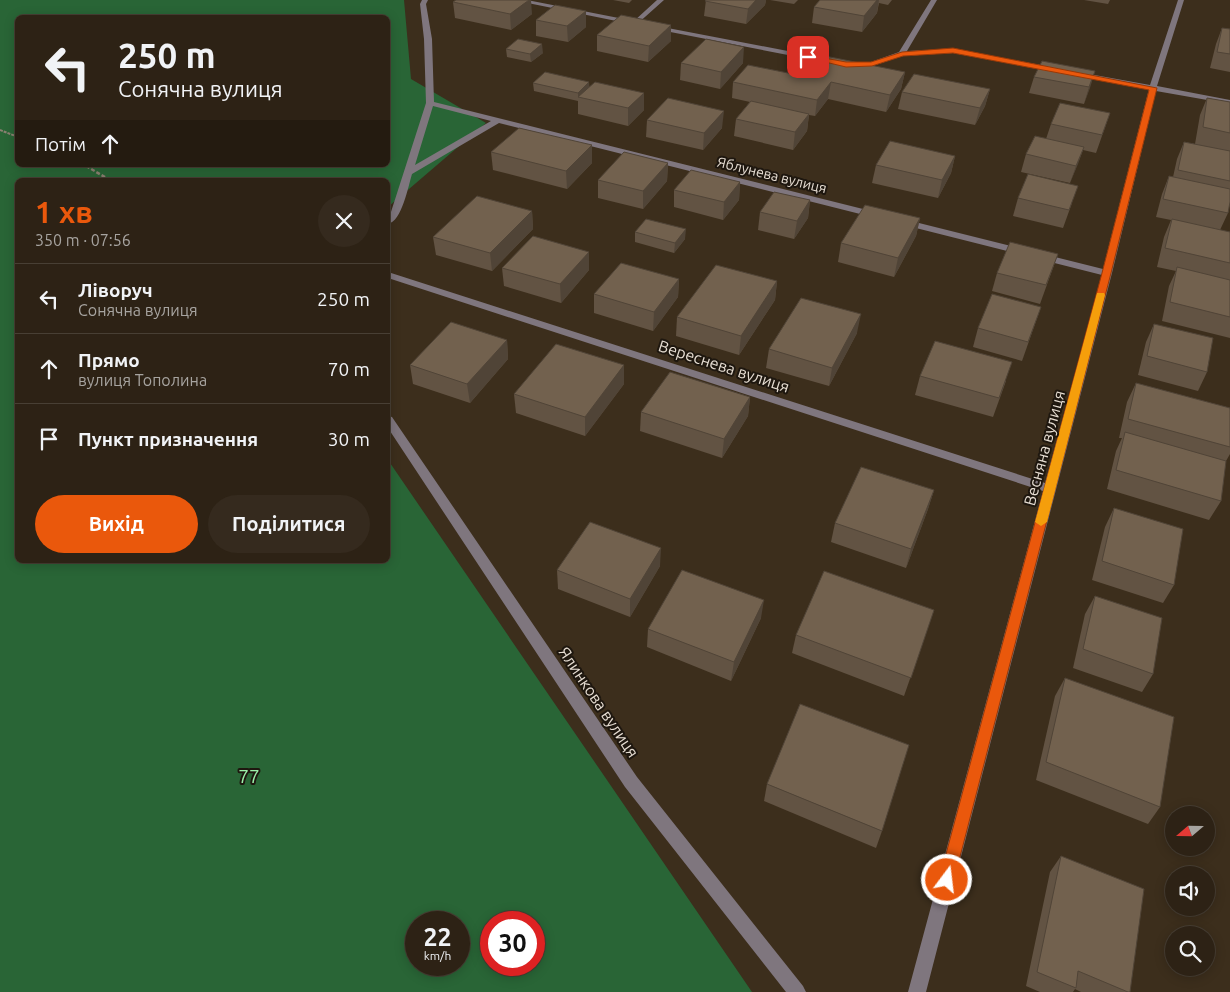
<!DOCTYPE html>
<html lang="uk">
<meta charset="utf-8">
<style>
:root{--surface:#2d2215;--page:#352a1e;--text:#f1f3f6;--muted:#a7a4a0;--line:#483f34;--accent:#ea580c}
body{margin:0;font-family:Ubuntu,sans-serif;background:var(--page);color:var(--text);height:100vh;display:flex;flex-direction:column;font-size:19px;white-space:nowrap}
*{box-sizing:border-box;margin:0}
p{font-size:16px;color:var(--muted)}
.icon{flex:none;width:28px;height:28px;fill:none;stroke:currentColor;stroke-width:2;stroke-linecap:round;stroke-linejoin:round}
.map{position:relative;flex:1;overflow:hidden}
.sheet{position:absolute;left:15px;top:178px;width:375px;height:385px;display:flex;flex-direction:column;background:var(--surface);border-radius:8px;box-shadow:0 2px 12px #0003,0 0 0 1px var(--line)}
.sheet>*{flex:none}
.guide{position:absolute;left:15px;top:15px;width:375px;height:152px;border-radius:8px;box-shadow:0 2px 12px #0003,0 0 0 1px var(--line);background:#2d2215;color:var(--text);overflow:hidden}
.needle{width:32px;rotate:250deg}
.buttons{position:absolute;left:1165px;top:806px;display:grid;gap:10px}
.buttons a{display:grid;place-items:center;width:50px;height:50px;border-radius:50%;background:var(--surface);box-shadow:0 2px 12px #0003,0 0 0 1px var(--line);font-size:25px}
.speed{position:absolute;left:405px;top:911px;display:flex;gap:10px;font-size:25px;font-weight:700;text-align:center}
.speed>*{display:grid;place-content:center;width:65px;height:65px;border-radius:50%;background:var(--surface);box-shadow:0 2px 12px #0003,0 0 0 1px var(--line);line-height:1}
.speed small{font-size:12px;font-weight:400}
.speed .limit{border:8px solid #d22;background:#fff;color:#111}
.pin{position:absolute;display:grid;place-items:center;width:42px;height:42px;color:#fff;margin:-21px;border-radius:10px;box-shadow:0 2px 8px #0006}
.me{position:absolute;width:55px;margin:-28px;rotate:15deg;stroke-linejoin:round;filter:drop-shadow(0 0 4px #0008)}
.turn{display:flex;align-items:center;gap:18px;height:105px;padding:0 20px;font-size:22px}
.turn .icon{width:65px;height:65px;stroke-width:2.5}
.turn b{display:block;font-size:35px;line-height:42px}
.then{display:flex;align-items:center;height:48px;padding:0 20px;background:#0003;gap:10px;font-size:19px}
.round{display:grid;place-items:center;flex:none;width:52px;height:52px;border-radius:26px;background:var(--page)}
.headline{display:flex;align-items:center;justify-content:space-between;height:85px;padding:0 20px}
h1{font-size:30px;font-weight:700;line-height:38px;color:var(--accent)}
.button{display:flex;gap:10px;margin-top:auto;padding:10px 20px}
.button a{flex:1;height:58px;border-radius:30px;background:var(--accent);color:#fff;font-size:20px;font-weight:700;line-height:58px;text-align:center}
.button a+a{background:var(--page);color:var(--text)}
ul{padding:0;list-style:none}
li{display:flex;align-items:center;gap:15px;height:70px;padding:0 20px;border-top:1px solid var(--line)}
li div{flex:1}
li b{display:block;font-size:19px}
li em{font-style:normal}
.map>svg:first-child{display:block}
.forest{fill:#296536;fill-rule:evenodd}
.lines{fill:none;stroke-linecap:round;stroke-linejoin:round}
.path-far1{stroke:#8c8172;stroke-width:2;stroke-dasharray:3 1;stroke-linecap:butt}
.path{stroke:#8c8172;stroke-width:2.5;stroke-dasharray:4 2;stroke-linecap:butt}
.minor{fill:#7f767e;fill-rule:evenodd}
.wall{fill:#625343}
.shaded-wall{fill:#504437}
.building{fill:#72614e;stroke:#504437}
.route{fill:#ea580c;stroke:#983908}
.slow{fill:#f59e0b}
.labels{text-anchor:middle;stroke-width:4;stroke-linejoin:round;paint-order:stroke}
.far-street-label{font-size:14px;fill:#e7ded3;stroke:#1e170f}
.street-label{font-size:16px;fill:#e7ded3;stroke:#1e170f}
.near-park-label{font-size:19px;fill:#9bf0a9;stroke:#1e170f}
</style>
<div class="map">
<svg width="1230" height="992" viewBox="0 0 1230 992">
<rect width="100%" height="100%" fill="#3c2e1c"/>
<path class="forest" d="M0,0H404L411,79L486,123L388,207V180H18V560H388V460L752,992H0ZM18,18H388V165H18ZM416,922H459V965H416ZM491,922H534V965H491Z"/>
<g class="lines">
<g class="path-far1">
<polyline points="0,130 18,137"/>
<polyline points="84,165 88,167"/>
</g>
<polyline class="path" points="86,166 110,180"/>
<g class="minor">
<path d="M422,0H428L426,4L432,39L434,102L879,213L881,215L876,218L499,123L412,174C408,187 402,221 388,224V217L390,215L426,103L424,39L420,4ZM433,106L491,121L415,165Z"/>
<polygon points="513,0 527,0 634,21 657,0 664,0 636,25"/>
<polygon points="931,0 937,0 907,51 953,49 1056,68 1060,70 1056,72 953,53 903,56 872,66 846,66 846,62 871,62 899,52"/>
<polygon points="1178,0 1184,0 1157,86 1230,100 1230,104 1156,91 1112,273 926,992 908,992 1043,491 388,278 388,272 1045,483 1102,275 900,224 898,222 903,219 1103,269 1149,89 1074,74 1078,72 1150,85"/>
<polygon points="652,25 824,58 828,60 824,62 655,29 651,27"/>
<polygon points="388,416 392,417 637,777 803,986 806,992 786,992 625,787 388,428"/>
</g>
</g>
<g class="wall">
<polygon points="613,0 632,0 629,3"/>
<polygon points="706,0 766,0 765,5 746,24 704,16"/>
<polygon points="770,0 798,0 794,4"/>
<polygon points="820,0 892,0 888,5 879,3 877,13 862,32 812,23 814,7"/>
<polygon points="1084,0 1110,0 1108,4"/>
<polygon points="453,2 532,14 511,30 455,18"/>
<polygon points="586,11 586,27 568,42 536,36 536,20"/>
<polygon points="1222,28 1230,29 1230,72 1210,68 1216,44"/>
<polygon points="597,35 671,41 648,62 597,51"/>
<polygon points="506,49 543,53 531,62 507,57"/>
<polygon points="681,63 743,63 720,89 680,80"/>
<polygon points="1095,71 1084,104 1029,93 1034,77"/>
<polygon points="905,72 901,89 886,112 828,99 815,116 809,115 807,131 793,150 734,136 736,119 750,102 732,98 733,82 793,74"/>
<polygon points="589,82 589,87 644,110 628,126 578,114 578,101 534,91 533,83"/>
<polygon points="990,89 985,106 975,125 898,109 902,92"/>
<polygon points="1207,98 1230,102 1230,202 1228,213 1220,230 1230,232 1230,338 1162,321 1169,286 1176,271 1157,267 1164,237 1171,220 1156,217 1162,194 1169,176 1173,177 1177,159 1184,142 1195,144 1200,115"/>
<polygon points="1110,113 1096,153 1083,150 1070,183 1021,172 1026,154 1046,139 1051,124"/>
<polygon points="647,120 722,128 703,150 646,137"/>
<polygon points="491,152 592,163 567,189 493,170"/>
<polygon points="955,156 951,173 938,198 872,183 876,165"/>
<polygon points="668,163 667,181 643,209 598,198 598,180"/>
<polygon points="740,182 739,200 723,220 674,207 674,190"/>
<polygon points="1018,198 1072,203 1063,228 1013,216"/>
<polygon points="810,200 808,218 794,239 758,230 760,212"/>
<polygon points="532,211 533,229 492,271 436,255 433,237"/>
<polygon points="920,218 916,236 894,277 838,262 841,243"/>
<polygon points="635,232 685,239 674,253 635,242"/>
<polygon points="589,252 589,270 561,303 504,286 502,268"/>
<polygon points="1058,254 1040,304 992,291 997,273"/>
<polygon points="679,279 678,297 653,331 594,313 594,294"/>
<polygon points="777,281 775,300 739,355 676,336 677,317"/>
<polygon points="1041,307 1022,361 973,347 978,328"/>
<polygon points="1154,324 1207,372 1198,391 1138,375 1146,342"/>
<polygon points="857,333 829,386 766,368 769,349"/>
<polygon points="507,340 508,359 470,403 413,384 410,365"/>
<polygon points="920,376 1006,381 993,417 915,395"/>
<polygon points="1136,383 1230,408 1230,454 1226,461 1221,501 1209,520 1107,489 1116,451 1122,438 1119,438 1127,402"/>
<polygon points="624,384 585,436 516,413 514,394"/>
<polygon points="750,397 748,416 722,458 640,431 641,412"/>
<polygon points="934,490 928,509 906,568 831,542 835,523"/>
<polygon points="1114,508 1174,585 1163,603 1092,580 1105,527"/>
<polygon points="660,566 630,617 558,589 557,570"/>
<polygon points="1095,596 1153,674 1142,692 1073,668 1085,614"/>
<polygon points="934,610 904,696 792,653 796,635"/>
<polygon points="761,618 731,681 647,647 648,629"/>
<polygon points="1065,678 1160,807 1148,824 1036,780 1055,696"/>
<polygon points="767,784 882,831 876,848 764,801"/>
<polygon points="1061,856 1130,992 1081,992 1075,989 1073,992 1040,992 1026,986 1050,872"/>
</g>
<g class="shaded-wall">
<polygon points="529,0 531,0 532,14 511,30 510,14"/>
<polygon points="756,0 766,0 765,5 746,24 748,9"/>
<polygon points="877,0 879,0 877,13 862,32 864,16"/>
<polygon points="586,11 586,27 568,42 567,26"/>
<polygon points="671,25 671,41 648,62 649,46"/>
<polygon points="542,44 543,53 531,62 530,54"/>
<polygon points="744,47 743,63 720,89 721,72"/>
<polygon points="1095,71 1090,88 1084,104 1089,87"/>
<polygon points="905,72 901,89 886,112 890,95"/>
<polygon points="589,82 590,91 578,97 578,93"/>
<polygon points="831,82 828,99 815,116 817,100"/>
<polygon points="990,89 985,106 975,125 980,108"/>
<polygon points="644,93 644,110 628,126 628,108"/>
<polygon points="724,111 722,128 703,150 704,133"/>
<polygon points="809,114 807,131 793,150 795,132"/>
<polygon points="592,145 592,163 567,189 566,171"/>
<polygon points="1084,147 1078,164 1070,183 1076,166"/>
<polygon points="955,156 951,173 938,198 942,180"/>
<polygon points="668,163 667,181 643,209 643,191"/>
<polygon points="740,182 739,200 723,220 724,202"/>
<polygon points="810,200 808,218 794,239 797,221"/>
<polygon points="532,211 533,229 492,271 490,253"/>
<polygon points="920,218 916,236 894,277 898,258"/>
<polygon points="686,229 685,239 674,253 675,243"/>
<polygon points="589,252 589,270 561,303 560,284"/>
<polygon points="679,279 678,297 653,331 654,312"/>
<polygon points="777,281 775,300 739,355 741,336"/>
<polygon points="861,314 857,333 829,386 832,368"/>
<polygon points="507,340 508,359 470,403 467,384"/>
<polygon points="624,365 624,384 585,436 585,417"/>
<polygon points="750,397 748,416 722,458 724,439"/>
<polygon points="934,490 928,509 906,568 911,549"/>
<polygon points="661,548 660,566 630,617 630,599"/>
<polygon points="764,600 761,618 731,681 734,662"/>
</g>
<g class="building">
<polygon points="456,0 529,0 510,14 453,2"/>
<polygon points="706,0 756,0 748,9 705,1"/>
<polygon points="820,0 877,0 864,16 814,7"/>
<polygon points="555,5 586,11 567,26 536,20"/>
<polygon points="621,15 671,25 649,46 597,35"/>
<polygon points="1222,28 1230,29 1230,54 1217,52"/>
<polygon points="518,39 542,44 530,54 506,49"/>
<polygon points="706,39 744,47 721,72 681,63"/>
<polygon points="810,53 905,72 890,95 831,82 817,100 733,82 748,65 793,74"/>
<polygon points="1042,61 1095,71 1089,87 1034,77"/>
<polygon points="545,72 589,82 578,93 533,83"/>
<polygon points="914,74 990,89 980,108 902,92"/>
<polygon points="595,82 644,93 628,108 578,97"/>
<polygon points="668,98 724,111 704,133 647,120"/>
<polygon points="1207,98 1230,102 1230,133 1203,127"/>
<polygon points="751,101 809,114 795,132 736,119"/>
<polygon points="1060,103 1110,113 1102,135 1051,124"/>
<polygon points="519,128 592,145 566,171 491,152"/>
<polygon points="1035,136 1084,147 1076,166 1026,154"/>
<polygon points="890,141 955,156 942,180 876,165"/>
<polygon points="1184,142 1230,151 1230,181 1178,170"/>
<polygon points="624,152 668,163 643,191 598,180"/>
<polygon points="691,170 740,182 724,202 674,190"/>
<polygon points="1028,174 1078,186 1069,210 1018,198"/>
<polygon points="1169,176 1230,189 1230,202 1228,213 1163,199"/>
<polygon points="774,192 810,200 797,221 760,212"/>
<polygon points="477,196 532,211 490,253 433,237"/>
<polygon points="865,205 920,218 898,258 841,243"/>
<polygon points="646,219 686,229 675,243 635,232"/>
<polygon points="1172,219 1230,232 1230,263 1165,248"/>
<polygon points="533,236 589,252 560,284 502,268"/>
<polygon points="1010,242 1058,254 1046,285 997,273"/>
<polygon points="621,263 679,279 654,312 594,294"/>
<polygon points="716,265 777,281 741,336 677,317"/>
<polygon points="1177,267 1230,280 1230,317 1170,302"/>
<polygon points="992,294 1041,307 1028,342 978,328"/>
<polygon points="801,298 861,314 832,368 769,349"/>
<polygon points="451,322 507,340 467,384 410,365"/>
<polygon points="1154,324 1213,338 1207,372 1147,356"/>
<polygon points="935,341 1012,362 999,398 920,376"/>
<polygon points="556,344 624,365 585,417 514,394"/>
<polygon points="670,372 750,397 724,439 641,412"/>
<polygon points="1136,383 1230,408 1230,447 1128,419"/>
<polygon points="1125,432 1226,461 1221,501 1116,470"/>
<polygon points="861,467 934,490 911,549 835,523"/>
<polygon points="1114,508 1183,529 1174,585 1102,561"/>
<polygon points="590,522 661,548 630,599 557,570"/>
<polygon points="682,570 764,600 734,662 648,629"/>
<polygon points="824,571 934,610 911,678 796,635"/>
<polygon points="1095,596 1162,618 1153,674 1083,649"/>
<polygon points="1065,678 1174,717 1160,807 1046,762"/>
<polygon points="800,704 909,745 882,831 767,784"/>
<polygon points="1061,856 1144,889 1130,992 1128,992 1078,971 1076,988 1037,972"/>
</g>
<polygon class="route" points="953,48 1157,88 1111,273 954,880 952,885 947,888 941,885 939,880 1102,273 1149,90 953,53 903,56 872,66 846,67 804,57 808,55 846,62 871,62 902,52"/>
<polygon class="slow" points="1097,293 1104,293 1105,295 1047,522 1041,526 1035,522"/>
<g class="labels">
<g class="far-street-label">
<text transform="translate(772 175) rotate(14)" y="5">Яблунева вулиця</text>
</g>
<g class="street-label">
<text transform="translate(724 366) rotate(18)" y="6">Вереснева вулиця</text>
<text transform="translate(1044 448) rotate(-75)" y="6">Весняна вулиця</text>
<text transform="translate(599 702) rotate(56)" y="6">Ялинкова вулиця</text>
</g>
<g class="near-park-label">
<text x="249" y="783">77</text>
</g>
</g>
</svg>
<div class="buttons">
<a><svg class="needle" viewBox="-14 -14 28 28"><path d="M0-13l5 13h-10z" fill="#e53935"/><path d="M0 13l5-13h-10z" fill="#a7a4a0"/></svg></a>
<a><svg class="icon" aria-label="sound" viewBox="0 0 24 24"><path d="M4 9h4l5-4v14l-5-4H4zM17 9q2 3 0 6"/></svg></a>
<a><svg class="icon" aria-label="search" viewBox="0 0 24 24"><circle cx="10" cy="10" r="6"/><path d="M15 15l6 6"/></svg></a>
</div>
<div class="speed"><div>22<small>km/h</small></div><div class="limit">30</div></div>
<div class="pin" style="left:808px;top:57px;background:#d93025"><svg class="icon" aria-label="arrive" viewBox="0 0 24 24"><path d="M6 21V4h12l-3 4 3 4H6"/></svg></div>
<svg class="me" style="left:947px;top:880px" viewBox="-20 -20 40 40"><circle r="17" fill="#ea580c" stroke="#fff" stroke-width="3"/><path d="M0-11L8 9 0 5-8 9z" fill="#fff"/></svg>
<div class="guide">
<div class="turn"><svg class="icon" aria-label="left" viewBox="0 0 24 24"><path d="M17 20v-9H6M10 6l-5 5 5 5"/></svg><div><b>250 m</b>Сонячна вулиця</div></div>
<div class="then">Потім<svg class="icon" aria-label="ahead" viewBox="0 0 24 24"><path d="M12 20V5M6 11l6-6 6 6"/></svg></div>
</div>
<section class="sheet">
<div class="headline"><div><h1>1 хв</h1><p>350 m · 07:56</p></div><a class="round"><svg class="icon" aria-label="close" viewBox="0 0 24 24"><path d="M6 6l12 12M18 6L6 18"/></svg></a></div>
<ul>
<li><svg class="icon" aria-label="left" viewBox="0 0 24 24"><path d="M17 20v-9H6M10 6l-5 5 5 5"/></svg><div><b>Ліворуч</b><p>Сонячна вулиця</p></div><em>250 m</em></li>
<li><svg class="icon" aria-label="ahead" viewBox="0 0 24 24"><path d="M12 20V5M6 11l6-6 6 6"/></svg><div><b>Прямо</b><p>вулиця Тополина</p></div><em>70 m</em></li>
<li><svg class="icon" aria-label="arrive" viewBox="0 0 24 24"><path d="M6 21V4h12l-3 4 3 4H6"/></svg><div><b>Пункт призначення</b></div><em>30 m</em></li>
</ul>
<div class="button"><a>Вихід</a><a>Поділитися</a></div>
</section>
</div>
